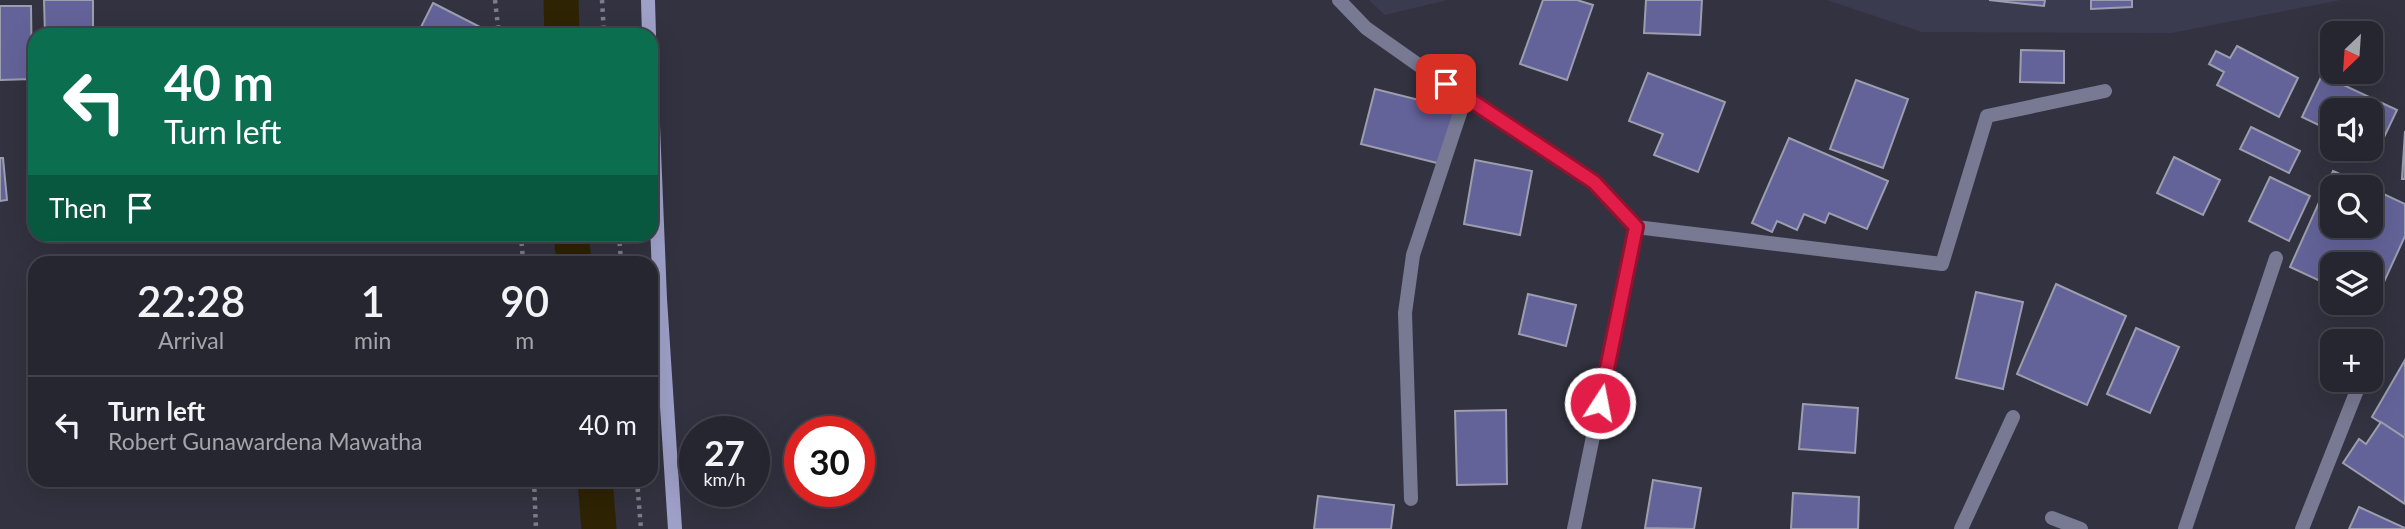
<!DOCTYPE html>
<style>
:root{--surface:#262630;--page:#32323c;--text:#f1f3f6;--muted:#a4a5ab;--line:#42434c}
body{margin:0;font-family:Lato,sans-serif;background:var(--page);color:var(--text);height:100vh;display:flex;flex-direction:column;font-size:26px;white-space:nowrap}
*{box-sizing:border-box;margin:0}
p{font-size:23px;color:var(--muted)}
.icon{flex:none;width:38px;height:38px;fill:none;stroke:currentColor;stroke-width:2;stroke-linecap:round;stroke-linejoin:round}
.map{position:relative;flex:1;overflow:hidden}
.side{position:absolute;left:28px;top:256px;width:630px;height:231px;display:flex;flex-direction:column;background:var(--surface);border-radius:21px;box-shadow:0 7px 28px #0002,0 0 0 2px var(--line)}
.side>*{flex:none}
.top-card{position:absolute;left:28px;top:28px;width:630px;height:214px;border-radius:21px;box-shadow:0 7px 28px #0002,0 0 0 2px var(--line);background:#0b6e4f;color:#fff;overflow:hidden}
.needle{width:46px;rotate:205deg}
.tools{position:absolute;left:2320px;top:21px;display:grid;gap:14px}
.tools a{display:grid;place-items:center;width:63px;height:63px;border-radius:14px;background:var(--surface);box-shadow:0 7px 28px #0002,0 0 0 2px var(--line);font-size:35px}
.speed{position:absolute;left:679px;top:416px;display:flex;gap:14px;font-size:35px;font-weight:700;text-align:center}
.speed>*{display:grid;place-content:center;width:91px;height:91px;border-radius:50%;background:var(--surface);box-shadow:0 7px 28px #0002,0 0 0 2px var(--line);line-height:1}
.speed small{font-size:18px;font-weight:400}
.speed .limit{border:10px solid #d22;background:#fff;color:#111}
.pin{position:absolute;display:grid;place-items:center;width:60px;height:60px;color:#fff;margin:-30px;border-radius:14px;box-shadow:0 4px 10px #0006}
.me{position:absolute;width:77px;margin:-38px;rotate:11deg;stroke-linejoin:round;filter:drop-shadow(0 0 5px #0008)}
.turn{display:flex;align-items:center;gap:24px;height:147px;padding:0 21px;font-size:32px}
.turn .icon{width:91px;height:91px;stroke-width:2.5}
.turn b{display:block;font-size:49px;line-height:60px}
.then{display:flex;align-items:center;height:66px;padding:0 21px;background:#0003;gap:14px;font-size:26px}
.eta{display:flex;justify-content:space-evenly;align-items:center;height:119px;text-align:center}
.eta b{font-size:42px;font-weight:600;line-height:49px}
ul{padding:0;list-style:none}
li{display:flex;align-items:center;gap:21px;height:98px;padding:0 21px;border-top:2px solid var(--line)}
li div{flex:1}
li b{display:block;font-size:26px}
li em{font-style:normal}
.map>svg:first-child{display:block}
.built{fill:#3b3b4f}
.lines{fill:none;stroke-linecap:round;stroke-linejoin:round}
.canal{stroke:#2e2302;stroke-width:35}
.building{fill:#646399;stroke:#9c9dae;stroke-width:2}
.path{stroke:#7c7d88;stroke-width:4.5;stroke-dasharray:3.5 5;stroke-linecap:butt}
.street{stroke:#787992;stroke-width:14}
.secondary{stroke:#9fa0c8;stroke-width:14}
.route-casing{stroke:#92132f;stroke-width:18}
.route{stroke:#e11d48;stroke-width:12}
</style>
<div class="map">
<svg width="2405" height="529" viewBox="0 0 2405 529">
<rect width="100%" height="100%" fill="#323240"/>
<g class="built">
<polygon points="1369,0 1447,0 1385,15"/>
<polygon points="1827,0 2341,0 2172,33 1922,32"/>
</g>
<g class="lines">
<g class="canal">
<polyline points="561,0 562,35"/>
<polyline points="571,234 574,262"/>
<polyline points="595,480 599,529"/>
</g>
</g>
<g class="building">
<polygon points="44,0 93,0 93,35 45,35"/>
<polygon points="1543,0 1577,0 1593,5 1567,80 1520,64"/>
<polygon points="1646,0 1702,0 1700,35 1644,33"/>
<polygon points="1989,0 2045,0 2044,6"/>
<polygon points="2091,0 2132,0 2132,7 2091,9"/>
<polygon points="433,3 482,28 479,35 417,35"/>
<polygon points="0,6 31,6 32,79 0,80"/>
<polygon points="2237,46 2298,78 2279,117 2217,85 2224,72 2209,64 2216,51 2230,58"/>
<polygon points="2021,50 2064,51 2064,83 2020,82"/>
<polygon points="1648,73 1725,102 1698,172 1654,155 1663,134 1629,121"/>
<polygon points="2322,75 2397,110 2377,152 2369,149 2371,149 2371,110 2333,110 2333,132 2302,117"/>
<polygon points="1856,80 1908,99 1883,168 1830,149"/>
<polygon points="1375,89 1455,109 1441,164 1361,144"/>
<polygon points="2251,127 2300,151 2289,173 2240,149"/>
<polygon points="2405,131 2405,179 2402,179"/>
<polygon points="1789,138 1888,181 1867,229 1829,213 1825,223 1804,214 1797,230 1777,221 1772,232 1752,223"/>
<polygon points="2174,157 2220,180 2203,215 2157,193"/>
<polygon points="0,158 3,158 7,200 0,201"/>
<polygon points="1475,160 1532,171 1520,235 1464,224"/>
<polygon points="2333,171 2369,187 2333,187 2333,226 2371,226 2371,188 2405,204 2405,236 2373,306 2367,303 2371,303 2371,264 2333,264 2333,287 2290,267"/>
<polygon points="2270,177 2310,196 2289,241 2249,221"/>
<polygon points="2056,284 2126,316 2087,405 2017,374"/>
<polygon points="1976,292 2023,302 2003,389 1956,378"/>
<polygon points="1528,294 1576,305 1566,346 1519,334"/>
<polygon points="2136,328 2179,347 2150,413 2107,394"/>
<polygon points="2405,360 2405,438 2372,417"/>
<polygon points="1803,404 1858,408 1855,453 1799,449"/>
<polygon points="1506,410 1507,484 1457,485 1455,411"/>
<polygon points="2381,422 2405,438 2405,504 2343,463 2359,439 2366,444"/>
<polygon points="1653,480 1701,488 1694,529 1645,528"/>
<polygon points="1793,493 1859,497 1858,529 1791,529"/>
<polygon points="1318,496 1394,505 1391,529 1314,529"/>
<polygon points="2359,507 2405,528 2405,529 2349,529"/>
</g>
<g class="lines">
<g class="path">
<polyline points="495,0 499,35"/>
<polyline points="602,0 604,35"/>
<polyline points="521,234 523,262"/>
<polyline points="619,234 621,262"/>
<polyline points="534,480 536,529"/>
<polyline points="637,480 641,529"/>
</g>
<g class="street">
<polyline points="1339,0 1366,28 1478,107 1594,182 1636,227 1574,529"/>
<polyline points="1636,227 1942,264 1987,116 2105,91"/>
<polyline points="2371,353 2374,347"/>
<polyline points="1411,499 1405,313 1413,255 1465,98"/>
<polyline points="2052,518 2081,529"/>
<polyline points="1961,529 2013,417"/>
<polyline points="2185,529 2276,258"/>
<polyline points="2302,529 2361,380"/>
</g>
<g class="secondary">
<polyline points="648,0 649,35"/>
<polyline points="651,76 660,299 675,529"/>
</g>
</g>
<g class="lines">
<g class="route-casing">
<polyline id="route" points="1446,84 1594,182 1636,227 1600,403"/>
</g>
<use href="#route" class="route"/>
</g>
</svg>
<div class="tools">
<a><svg class="needle" viewBox="-14 -14 28 28"><path d="M0-13l5 13h-10z" fill="#e53935"/><path d="M0 13l5-13h-10z" fill="#a4a5ab"/></svg></a>
<a><svg class="icon" aria-label="sound" viewBox="0 0 24 24"><path d="M4 9h4l5-4v14l-5-4H4zM17 9q2 3 0 6"/></svg></a>
<a><svg class="icon" aria-label="search" viewBox="0 0 24 24"><circle cx="10" cy="10" r="6"/><path d="M15 15l6 6"/></svg></a>
<a><svg class="icon" aria-label="layers" viewBox="0 0 24 24"><path d="M12 4l9 5-9 5-9-5zM3 14l9 5 9-5"/></svg></a>
<a>+</a>
</div>
<div class="speed"><div>27<small>km/h</small></div><div class="limit">30</div></div>
<div class="pin" style="left:1446px;top:84px;background:#d93025"><svg class="icon" aria-label="arrive" viewBox="0 0 24 24"><path d="M6 21V4h12l-3 4 3 4H6"/></svg></div>
<svg class="me" style="left:1600px;top:403px" viewBox="-20 -20 40 40"><circle r="17" fill="#e11d48" stroke="#fff" stroke-width="3"/><path d="M0-11L8 9 0 5-8 9z" fill="#fff"/></svg>
<div class="top-card">
<div class="turn"><svg class="icon" aria-label="left" viewBox="0 0 24 24"><path d="M17 20v-9H6M10 6l-5 5 5 5"/></svg><div><b>40 m</b>Turn left</div></div>
<div class="then">Then<svg class="icon" aria-label="arrive" viewBox="0 0 24 24"><path d="M6 21V4h12l-3 4 3 4H6"/></svg></div>
</div>
<section class="side">
<div class="eta">
<div><b>22:28</b><p>Arrival</p></div>
<div><b>1</b><p>min</p></div>
<div><b>90</b><p>m</p></div>
</div>
<ul>
<li><svg class="icon" aria-label="left" viewBox="0 0 24 24"><path d="M17 20v-9H6M10 6l-5 5 5 5"/></svg><div><b>Turn left</b><p>Robert Gunawardena Mawatha</p></div><em>40 m</em></li>
</ul>
</section>
</div>
